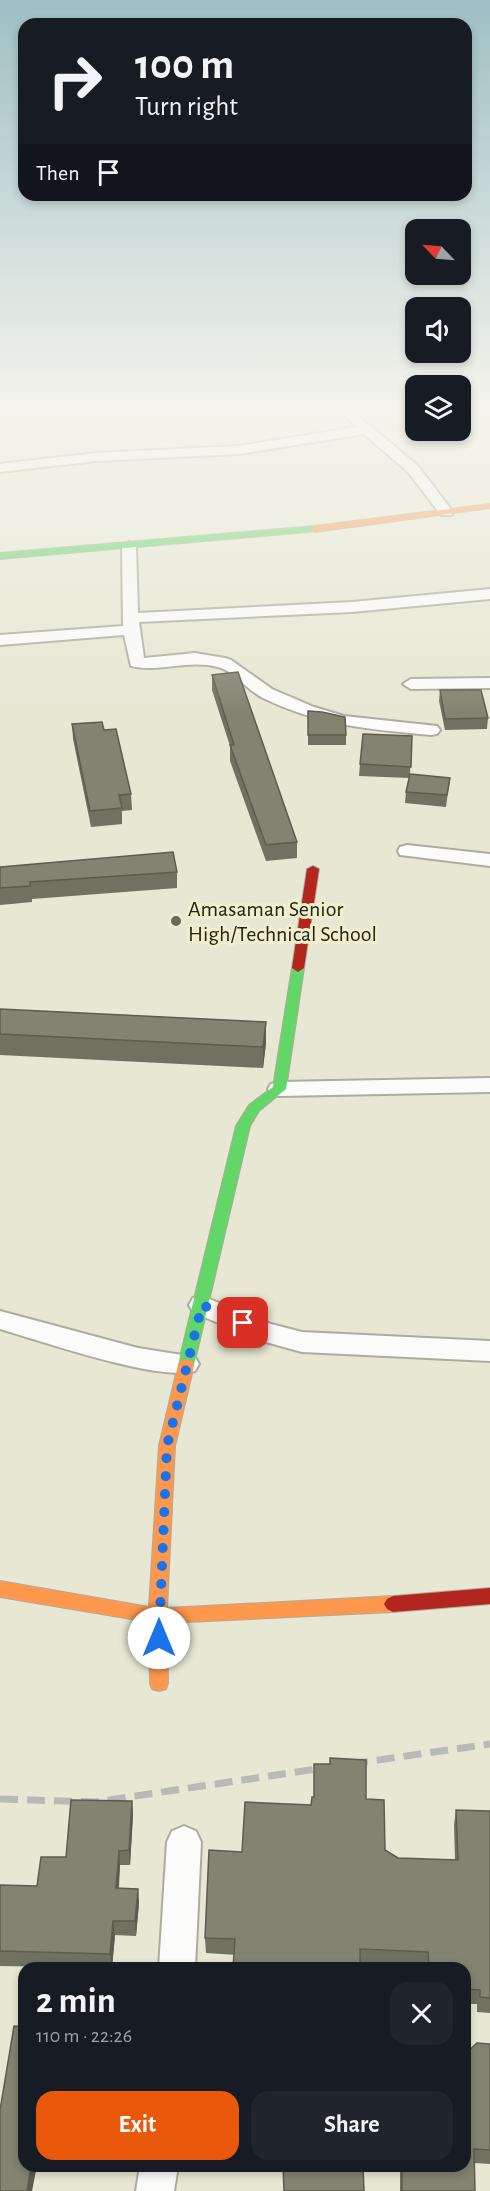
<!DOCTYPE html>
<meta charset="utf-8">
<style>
:root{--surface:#171b24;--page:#20242c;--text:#f1f3f6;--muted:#9ea1a6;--accent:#ea580c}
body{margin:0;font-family:"Alegreya Sans",sans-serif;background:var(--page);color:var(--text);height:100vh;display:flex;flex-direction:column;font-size:22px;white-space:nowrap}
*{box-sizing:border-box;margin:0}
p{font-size:20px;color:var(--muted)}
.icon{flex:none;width:33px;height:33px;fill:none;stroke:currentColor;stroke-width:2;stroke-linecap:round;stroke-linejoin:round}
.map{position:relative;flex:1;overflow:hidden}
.panel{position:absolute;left:18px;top:1962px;width:453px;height:210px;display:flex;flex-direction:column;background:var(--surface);border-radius:18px;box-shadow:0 3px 9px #0003}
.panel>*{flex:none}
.top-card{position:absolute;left:18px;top:18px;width:454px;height:183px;border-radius:18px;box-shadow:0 3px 9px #0003;background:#171b24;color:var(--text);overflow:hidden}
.needle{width:39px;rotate:295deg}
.buttons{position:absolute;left:405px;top:219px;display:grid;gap:12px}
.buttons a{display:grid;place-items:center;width:66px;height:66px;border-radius:12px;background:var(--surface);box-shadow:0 3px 9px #0003;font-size:30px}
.pin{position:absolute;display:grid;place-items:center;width:51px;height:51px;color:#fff;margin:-26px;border-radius:12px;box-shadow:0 3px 9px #0006}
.me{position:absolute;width:66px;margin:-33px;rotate:0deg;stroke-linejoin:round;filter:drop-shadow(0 0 4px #0008)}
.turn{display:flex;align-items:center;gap:21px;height:126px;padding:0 18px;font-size:27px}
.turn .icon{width:78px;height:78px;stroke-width:2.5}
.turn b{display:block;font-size:42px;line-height:51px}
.then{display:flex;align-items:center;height:57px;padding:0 18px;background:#0003;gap:12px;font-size:22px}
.round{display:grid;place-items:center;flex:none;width:63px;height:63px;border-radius:18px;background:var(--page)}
.overview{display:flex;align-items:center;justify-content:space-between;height:102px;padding:0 18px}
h1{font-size:36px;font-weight:700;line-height:45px}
.button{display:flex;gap:12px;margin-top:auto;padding:12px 18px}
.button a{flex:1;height:69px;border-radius:18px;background:var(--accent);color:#fff;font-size:24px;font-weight:700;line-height:69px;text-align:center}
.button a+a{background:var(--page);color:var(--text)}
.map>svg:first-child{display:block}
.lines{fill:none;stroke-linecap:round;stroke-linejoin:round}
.street-casing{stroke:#adac9e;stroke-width:4}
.fast-casing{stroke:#adac9e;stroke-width:2}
.slow-casing{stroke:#adac9e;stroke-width:2}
.jam-casing{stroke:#adac9e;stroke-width:2}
.street{fill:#fbfbf9;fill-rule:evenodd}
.fast{fill:#63d668;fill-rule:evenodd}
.slow{fill:#ff974d;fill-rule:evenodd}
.jam{fill:#b3261e;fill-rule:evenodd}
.rail{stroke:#b9b9b5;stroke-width:7;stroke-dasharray:18 9;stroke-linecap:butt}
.wall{fill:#717162}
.shaded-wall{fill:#5c5c50}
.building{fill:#838372;stroke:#5c5c50;stroke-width:1.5}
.route{stroke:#1a73e8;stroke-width:10;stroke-dasharray:0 18}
.poi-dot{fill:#69685a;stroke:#efefcc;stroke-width:2}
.labels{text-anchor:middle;stroke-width:6;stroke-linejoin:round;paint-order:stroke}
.poi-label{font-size:22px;fill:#252418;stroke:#efefcc;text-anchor:start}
</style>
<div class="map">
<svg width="490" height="2191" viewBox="0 0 490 2191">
<rect width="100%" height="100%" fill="#e7e7d4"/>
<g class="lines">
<g class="street-casing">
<g id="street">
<polygon points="336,408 349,408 418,466 453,512 451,515 441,515 408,472 364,434 239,454 96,461 0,472 0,464 96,453 239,446 357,427"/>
<path d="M129,542L136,546L138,613L352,602L490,589V599L352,612L139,622L144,658L195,653L225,658L231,660L272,689L314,707L344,716L437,726L440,730L437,734L431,735C368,729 321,726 263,698C247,690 234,671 218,667C188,659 158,673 131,666L124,635L0,645V635L123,626L122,546Z"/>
<polygon points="490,678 490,688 411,689 403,684 411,679"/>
<polygon points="407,845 490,854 490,866 400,855 398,851 400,847"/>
<polygon points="490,1078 490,1092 279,1096 271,1094 268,1089 271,1084 279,1082"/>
<polygon points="202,1296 271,1324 302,1332 490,1341 490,1361 302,1352 255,1339 193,1312 189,1305 193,1298"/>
<path d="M0,1311L138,1348L195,1357L199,1364L195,1371C160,1382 41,1341 0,1329Z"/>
<polygon points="184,1826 196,1831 201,1842 195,1968 159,1968 167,1842 172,1831"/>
<polygon points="140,2166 178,2166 174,2191 136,2191"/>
</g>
</g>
<g class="fast-casing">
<g id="fast">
<polygon points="315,526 318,527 318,531 0,559 0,553"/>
<polygon points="298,964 304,968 286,1089 259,1111 250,1126 194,1365 192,1369 186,1371 180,1369 178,1365 236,1126 249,1105 273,1087 292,968"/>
</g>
</g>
<g class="slow-casing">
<g id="slow">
<polygon points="490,504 490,508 315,532 311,529 315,526"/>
<polygon points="186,1359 192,1361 194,1365 175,1446 167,1608 393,1596 399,1599 402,1604 399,1609 393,1612 167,1623 168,1683 166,1689 159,1691 152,1689 150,1683 149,1622 0,1597 0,1581 149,1607 159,1446 178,1365 180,1361"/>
</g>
</g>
<g class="jam-casing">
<g id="jam">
<polygon points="313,866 319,869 304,968 298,972 292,968 307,869"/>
<polygon points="490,1588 490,1604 393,1612 387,1609 384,1604 387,1599 393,1596"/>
</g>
</g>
<use href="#street" class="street"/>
<use href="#fast" class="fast"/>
<use href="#slow" class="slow"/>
<use href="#jam" class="jam"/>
<g class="rail">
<polyline points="350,1764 490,1744"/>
<polyline points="0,1799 95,1802 330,1767"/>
</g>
</g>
<g class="wall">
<polygon points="212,675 297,842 297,858 266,861 230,761 230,746 212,690"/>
<polygon points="440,690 488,718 487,729 445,730 439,701"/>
<polygon points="308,711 346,735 346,745 308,745"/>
<polygon points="72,724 104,730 131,794 132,810 122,811 122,824 91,827 73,739"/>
<polygon points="412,736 410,774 450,778 446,807 405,803 406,792 409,778 359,776 360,764"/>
<polygon points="0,867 177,872 177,888 32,899 32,902 0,905"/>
<polygon points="0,1009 266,1022 266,1043 263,1068 0,1055"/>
<polygon points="314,1764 366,1799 385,1850 398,1858 455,1860 454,1825 456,1810 490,1811 490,2013 477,2012 477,2004 465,2004 465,1968 426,1968 426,1966 360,1963 206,1953 205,1938 242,1852 311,1805 314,1797"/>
<polygon points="132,1801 133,1815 130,1865 120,1865 119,1888 138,1889 139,1903 136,1936 115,1935 112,1968 0,1966 0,1885 37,1886 66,1857"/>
<polygon points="490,2044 490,2164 475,2163 475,2191 400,2191 400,2166 465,2166"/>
</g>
<g class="shaded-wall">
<polygon points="266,1022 266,1043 263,1068 263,1047"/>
<polygon points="132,1801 133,1815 130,1865 129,1850"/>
<polygon points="119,1851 120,1865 117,1902 116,1888"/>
<polygon points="138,1889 139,1903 136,1936 135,1921"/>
<polygon points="113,1921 115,1935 112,1968 110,1954"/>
<polygon points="31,2166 37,2166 32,2191 27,2191"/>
</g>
<g class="building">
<polygon points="238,672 297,842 266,845 230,745 234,745 212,675"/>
<polygon points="440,690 481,690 488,718 445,719"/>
<polygon points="308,711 322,712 345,717 346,735 308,735"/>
<polygon points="102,722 104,730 116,729 131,794 119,795 122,808 90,811 72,724"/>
<polygon points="363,734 412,736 411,767 360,764"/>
<polygon points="410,774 450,778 447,795 406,792"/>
<polygon points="173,852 177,872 30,882 30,886 0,888 0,867"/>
<polygon points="0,1009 266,1022 263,1047 0,1034"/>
<polygon points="330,1758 366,1760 366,1799 384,1800 385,1850 398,1858 458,1860 456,1810 490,1811 490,1998 480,1997 480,1990 465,1989 465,1968 429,1968 428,1952 360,1949 360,1968 233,1968 235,1939 205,1938 209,1850 242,1852 245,1802 311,1805 312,1797 314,1797 314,1764 330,1764"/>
<polygon points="71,1800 132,1801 129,1850 119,1851 116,1888 138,1889 135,1921 113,1921 110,1954 0,1951 0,1885 37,1886 41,1857 66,1857"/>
<polygon points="14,2026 24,2027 24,2166 31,2166 27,2191 0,2191 0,2110"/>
<polygon points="477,2043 490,2044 490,2150 474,2149 475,2191 402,2191 402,2166 465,2166 465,2054"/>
<polygon points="283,2166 363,2166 364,2191 284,2191"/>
</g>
<linearGradient id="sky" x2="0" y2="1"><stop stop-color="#9fbfc4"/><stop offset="0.57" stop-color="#f4f4ec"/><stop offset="1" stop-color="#f4f4ec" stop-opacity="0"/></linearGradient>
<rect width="490" height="714" fill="url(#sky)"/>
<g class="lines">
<polyline class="route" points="159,1638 167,1446 202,1305 243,1323"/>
</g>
<circle class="poi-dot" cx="176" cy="921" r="6"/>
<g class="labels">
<g class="poi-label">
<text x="188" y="916">Amasaman Senior<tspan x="188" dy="25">High/Technical School</tspan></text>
</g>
</g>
</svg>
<div class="buttons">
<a><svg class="needle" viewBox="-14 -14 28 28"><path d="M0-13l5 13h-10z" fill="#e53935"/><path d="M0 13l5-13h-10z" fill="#9ea1a6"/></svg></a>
<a><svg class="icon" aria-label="sound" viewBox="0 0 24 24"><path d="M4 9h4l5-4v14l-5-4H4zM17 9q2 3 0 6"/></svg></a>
<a><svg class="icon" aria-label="layers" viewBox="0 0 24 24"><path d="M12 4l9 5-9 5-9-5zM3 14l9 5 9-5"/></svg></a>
</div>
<div class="pin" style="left:243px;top:1323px;background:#d93025"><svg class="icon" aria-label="arrive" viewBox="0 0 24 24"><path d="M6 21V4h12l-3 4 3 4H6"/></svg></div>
<svg class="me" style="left:159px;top:1638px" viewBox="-20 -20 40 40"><circle r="19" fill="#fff"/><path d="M0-13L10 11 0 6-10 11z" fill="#1a73e8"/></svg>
<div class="top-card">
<div class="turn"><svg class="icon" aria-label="right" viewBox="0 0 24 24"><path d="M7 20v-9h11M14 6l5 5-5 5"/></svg><div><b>100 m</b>Turn right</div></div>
<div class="then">Then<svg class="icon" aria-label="arrive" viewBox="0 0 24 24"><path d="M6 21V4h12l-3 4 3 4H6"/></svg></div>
</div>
<section class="panel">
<div class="overview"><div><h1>2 min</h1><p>110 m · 22:26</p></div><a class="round"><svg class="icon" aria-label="close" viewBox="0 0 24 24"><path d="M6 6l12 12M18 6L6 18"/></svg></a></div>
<div class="button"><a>Exit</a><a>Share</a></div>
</section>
</div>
